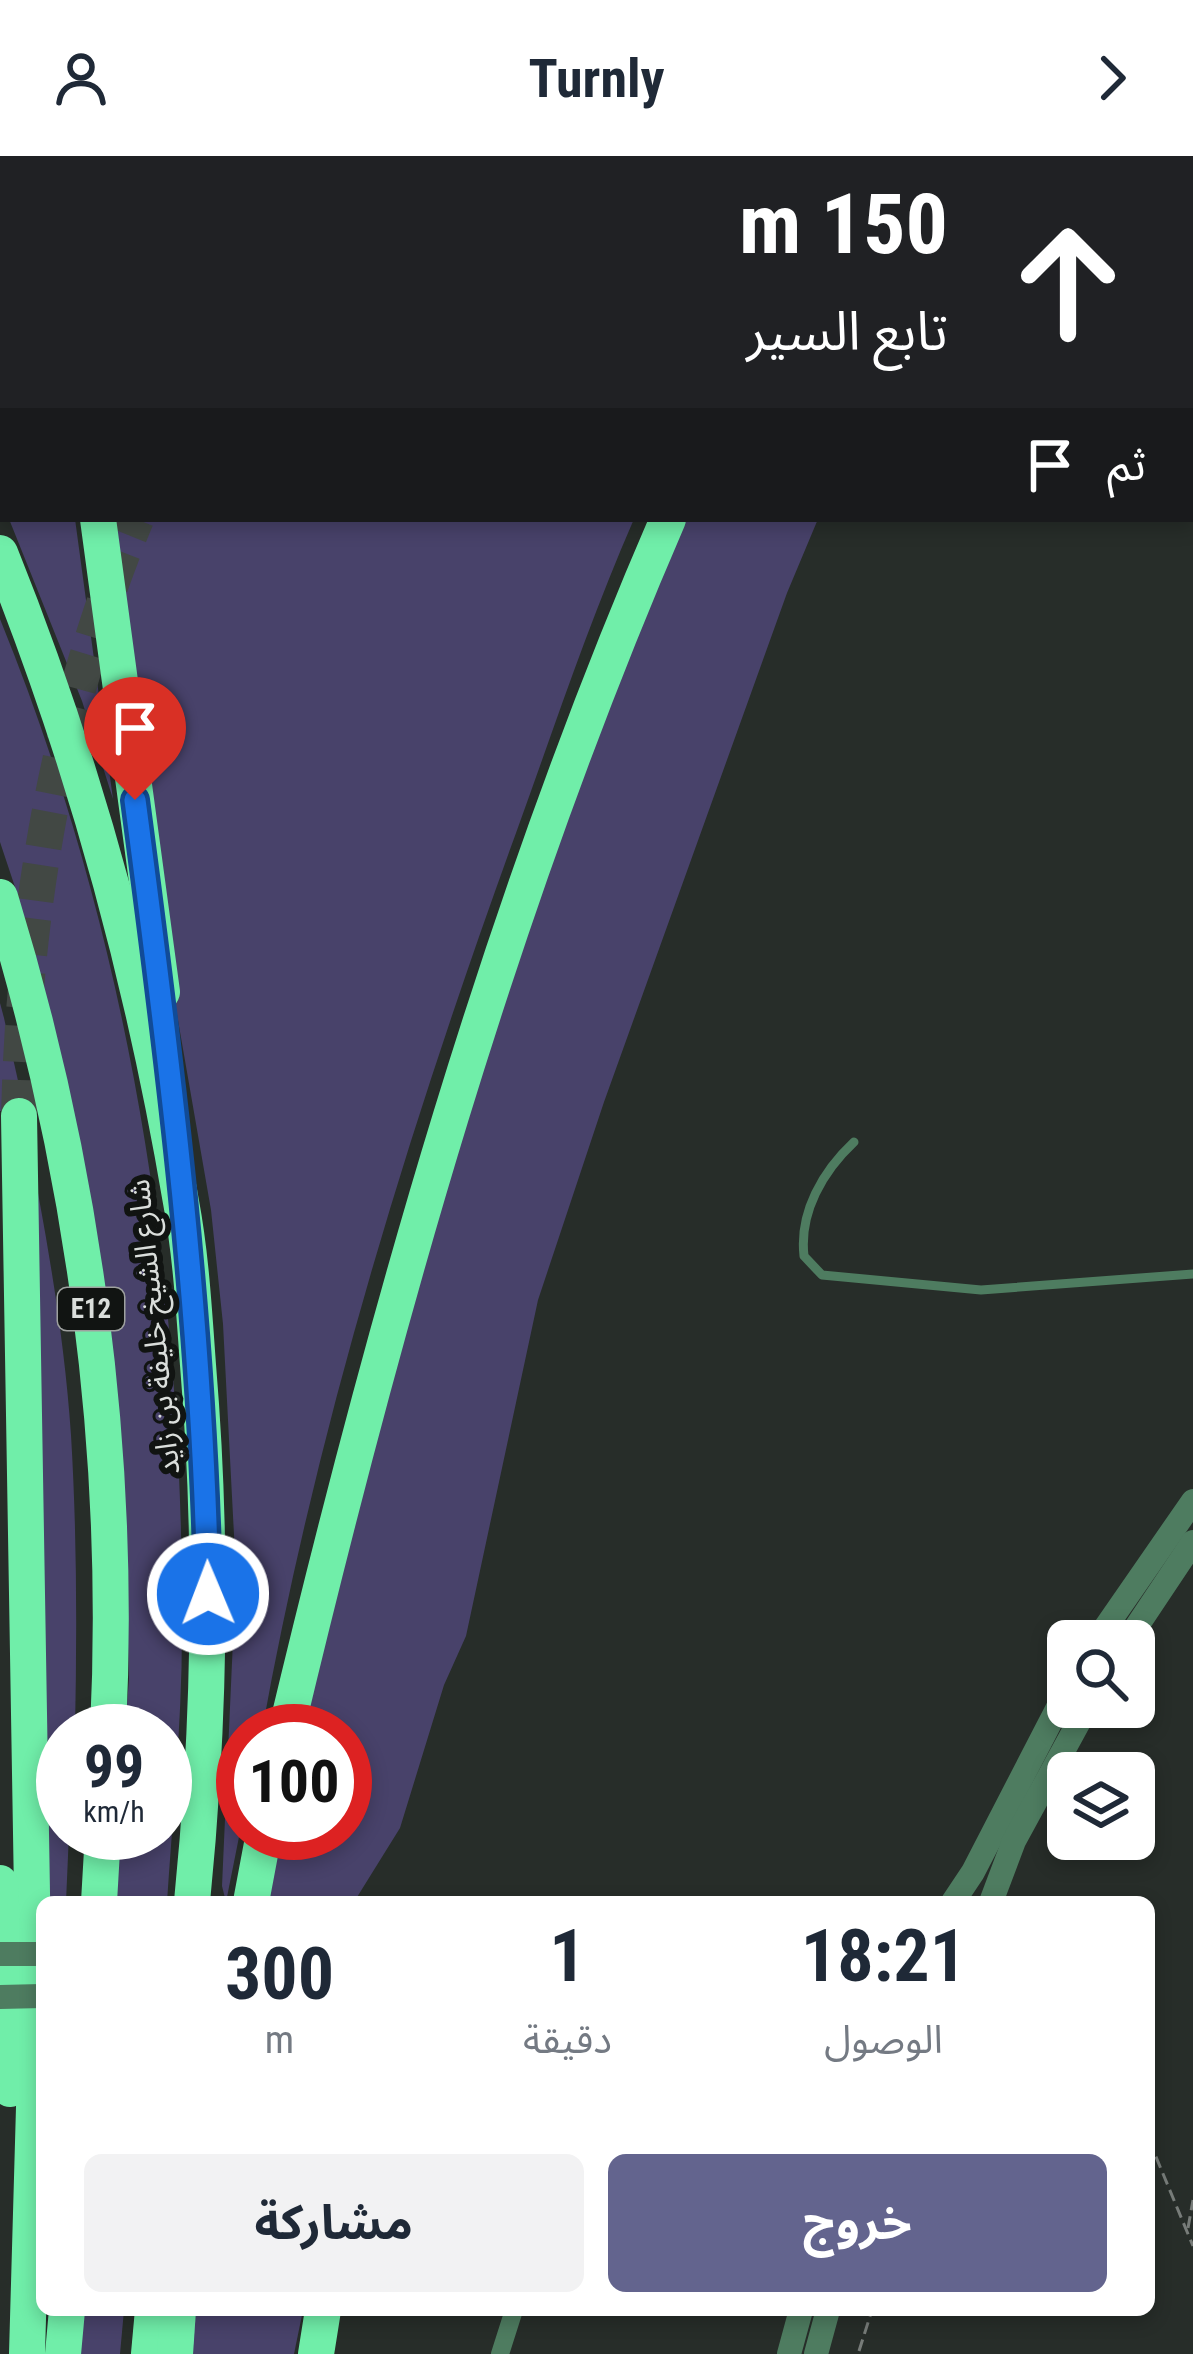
<!DOCTYPE html>
<html lang="ar">
<meta charset="utf-8">
<style>
:root{--surface:#fff;--page:#f2f2f3;--text:#1f2937;--muted:#747a83;--accent:#63648e}
body{margin:0;font-family:"Roboto Condensed","Noto Sans Arabic",sans-serif;background:var(--page);color:var(--text);direction:rtl;height:100vh;display:flex;flex-direction:column;font-size:45px;white-space:nowrap}
*{box-sizing:border-box;margin:0}
p{font-size:39px;color:var(--muted)}
.icon{flex:none;width:66px;height:66px;fill:none;stroke:currentColor;stroke-width:2;stroke-linecap:round;stroke-linejoin:round}
.map{position:relative;flex:1;overflow:hidden;direction:ltr}
.drawer{position:absolute;left:36px;top:1740px;width:1119px;height:420px;display:flex;flex-direction:column;background:var(--surface);border-radius:18px;box-shadow:0 6px 18px #0003;direction:rtl}
.drawer>*{flex:none}
.top-card{position:absolute;left:0px;top:0px;width:1194px;height:366px;box-shadow:0 6px 18px #0003;direction:rtl;background:#202124;color:#fff;overflow:hidden}
.tools{position:absolute;left:1047px;top:1464px;display:grid;gap:24px}
.tools a{display:grid;place-items:center;width:108px;height:108px;border-radius:18px;background:var(--surface);box-shadow:0 6px 18px #0003;font-size:60px}
.speed{position:absolute;left:36px;top:1548px;display:flex;gap:24px;font-size:60px;font-weight:700;text-align:center}
.speed>*{display:grid;place-content:center;width:156px;height:156px;border-radius:50%;background:var(--surface);box-shadow:0 6px 18px #0003;line-height:1}
.speed small{font-size:30px;font-weight:400}
.speed .limit{border:18px solid #d22;background:#fff;color:#111}
.pin{position:absolute;display:grid;place-items:center;width:102px;height:102px;color:#fff;margin:-123px -51px;border-radius:50% 50% 50% 0;rotate:-45deg;box-shadow:0 0 12px #0007}
.pin .icon{rotate:45deg}
.me{position:absolute;width:132px;margin:-66px;rotate:359deg;stroke-linejoin:round;filter:drop-shadow(0 0 9px #0008)}
.turn{display:flex;align-items:center;gap:42px;height:252px;padding:0 48px;font-size:54px}
.turn .icon{width:156px;height:156px;stroke-width:2.5}
.turn b{display:block;font-size:84px;line-height:102px}
.then{display:flex;align-items:center;height:114px;padding:0 48px;background:#0003;gap:24px;font-size:45px}
.eta{display:flex;justify-content:space-evenly;align-items:center;height:204px;text-align:center}
.eta b{font-size:72px;font-weight:700;line-height:84px}
.action{display:flex;gap:24px;margin-top:auto;padding:24px 48px}
.action a{flex:1;height:138px;border-radius:18px;background:var(--accent);color:#fff;font-size:48px;font-weight:700;line-height:138px;text-align:center}
.action a+a{background:var(--page);color:var(--text)}
header{display:flex;justify-content:space-between;align-items:center;height:156px;padding:0 48px;background:var(--surface);font-size:54px;font-weight:700}
.map>svg:first-child{display:block}
.green{fill:#48426a}
.lines{fill:none;stroke-linecap:round;stroke-linejoin:round}
.motorway-tunnel{stroke:#424844;stroke-width:36;stroke-dasharray:36 18;stroke-linecap:butt}
.path{stroke:#777c79;stroke-width:3;stroke-dasharray:12 6;stroke-linecap:butt}
.service{stroke:#4e7c60;stroke-width:9}
.minor{stroke:#4e7c60;stroke-width:18}
.tertiary{stroke:#4e7c60;stroke-width:24}
.motorway{stroke:#70eea9;stroke-width:36}
.tertiary-bridge{stroke:#4e7c60;stroke-width:24}
.route-casing{stroke:#114b97;stroke-width:30}
.route{stroke:#1a73e8;stroke-width:21}
.labels{text-anchor:middle;stroke-width:12;stroke-linejoin:round;paint-order:stroke}
.shield{fill:#111412;stroke:#9ea19f;stroke-width:3}
.shield-label{font-size:27px;font-weight:bold;fill:#dadedb}
.street-label{font-size:30px;fill:#dadedb;stroke:#111412}
</style>
<header><svg class="icon" aria-label="forward" viewBox="0 0 24 24"><path d="M9 5l7 7-7 7"/></svg>Turnly<svg class="icon" aria-label="person" viewBox="0 0 24 24"><circle cx="12" cy="8" r="4"/><path d="M4 21q1-7 8-7t8 7"/></svg></header>
<div class="map">
<svg width="1193" height="2198" viewBox="0 0 1193 2198">
<rect width="100%" height="100%" fill="#272d29"/>
<g class="green">
<polygon points="25,0 795,0 793,3"/>
<polygon points="9,363 75,363 113,643 82,545"/>
<path d="M105,363H634C589,466 554,572 516,677C410,969 317,1269 262,1575H243V1661L226,1746L222,1730L236,1417L223,1168L211,1054L155,732Z"/>
<polygon points="679,363 818,363 787,437 604,946 538,1144 466,1480 444,1529 400,1672 354,1746 253,1746 268,1677 345,1677 345,1575 294,1575 494,860"/>
<path d="M0,463C130,782 184,1130 182,1474C182,1565 173,1656 167,1746H115L119,1677H165V1575H125L129,1523L125,1383L17,737L0,686Z"/>
<polygon points="0,847 4,862 25,956 0,955"/>
<path d="M25,969C45,1071 64,1175 71,1279C77,1378 77,1476 75,1575H63V1677H69L66,1746H42Z"/>
<polygon points="81,2154 124,2154 120,2198 77,2198"/>
<polygon points="189,2154 303,2154 294,2198 185,2198"/>
</g>
<g class="lines">
<g class="motorway-tunnel">
<polyline points="322,3 324,0"/>
<path d="M19,960C24,754 57,554 136,363"/>
</g>
<g class="path">
<polyline points="1149,1984 1193,2090"/>
<polyline points="1188,2072 1193,2044"/>
<polyline points="859,2195 872,2154"/>
</g>
<path class="service" d="M854,986C823,1015 799,1056 804,1100L822,1119L981,1134L1193,1118"/>
<polyline class="minor" points="500,2198 514,2154"/>
<g class="tertiary">
<polyline points="1096,1485 1193,1345"/>
<polyline points="1127,1485 1193,1386"/>
<polyline points="953,1746 973,1716 1068,1532"/>
<polyline points="991,1746 1014,1685 1087,1551"/>
<polyline points="789,2198 801,2154"/>
<polyline points="816,2198 828,2154"/>
</g>
<g class="motorway">
<polyline points="11,0 12,3"/>
<polyline points="449,3 457,0"/>
<polyline points="829,3 830,0"/>
<polyline points="0,60 3,60"/>
<polyline points="98,363 162,836"/>
<path d="M0,397C85,608 143,822 181,1046C191,1099 194,1155 198,1209C213,1388 210,1567 192,1746"/>
<path d="M0,741C83,1011 122,1293 108,1575"/>
<polyline points="19,960 35,1916 27,2198"/>
<path d="M286,1575C384,1165 500,751 668,363"/>
<polyline points="0,1727 10,1933"/>
<polyline points="99,1746 103,1677"/>
<polyline points="251,1746 264,1677"/>
<polyline points="63,2198 67,2154"/>
<polyline points="149,2198 153,2154"/>
<polyline points="175,2198 178,2154"/>
<polyline points="316,2198 323,2154"/>
</g>
<g class="tertiary-bridge">
<polyline points="0,1798 42,1798"/>
<polyline points="0,1841 42,1840"/>
</g>
</g>
<g class="lines">
<g class="route-casing">
<path id="route" d="M135,644C170,907 203,1171 208,1438"/>
</g>
<use href="#route" class="route"/>
</g>
<g class="labels">
<rect class="shield" x="58" y="1132" width="66" height="42" rx="9"/>
<g class="shield-label">
<text x="91" y="1162">E12</text>
</g>
<g class="street-label">
<text transform="translate(154 1171) rotate(-96)" y="10">شارع الشيخ خليفة بن زايد</text>
</g>
</g>
</svg>
<div class="tools">
<a><svg class="icon" aria-label="search" viewBox="0 0 24 24"><circle cx="10" cy="10" r="6"/><path d="M15 15l6 6"/></svg></a>
<a><svg class="icon" aria-label="layers" viewBox="0 0 24 24"><path d="M12 4l9 5-9 5-9-5zM3 14l9 5 9-5"/></svg></a>
</div>
<div class="speed"><div>99<small>km/h</small></div><div class="limit">100</div></div>
<div class="pin" style="left:135px;top:644px;background:#d93025"><svg class="icon" aria-label="arrive" viewBox="0 0 24 24"><path d="M6 21V4h12l-3 4 3 4H6"/></svg></div>
<svg class="me" style="left:208px;top:1438px" viewBox="-20 -20 40 40"><circle r="17" fill="#1a73e8" stroke="#fff" stroke-width="3"/><path d="M0-11L8 9 0 5-8 9z" fill="#fff"/></svg>
<div class="top-card">
<div class="turn"><svg class="icon" aria-label="ahead" viewBox="0 0 24 24"><path d="M12 20V5M6 11l6-6 6 6"/></svg><div><b>150 m</b>تابع السير</div></div>
<div class="then">ثم<svg class="icon" aria-label="arrive" viewBox="0 0 24 24"><path d="M6 21V4h12l-3 4 3 4H6"/></svg></div>
</div>
<section class="drawer">
<div class="eta">
<div><b>18:21</b><p>الوصول</p></div>
<div><b>1</b><p>دقيقة</p></div>
<div><b>300</b><p>m</p></div>
</div>
<div class="action"><a>خروج</a><a>مشاركة</a></div>
</section>
</div>
